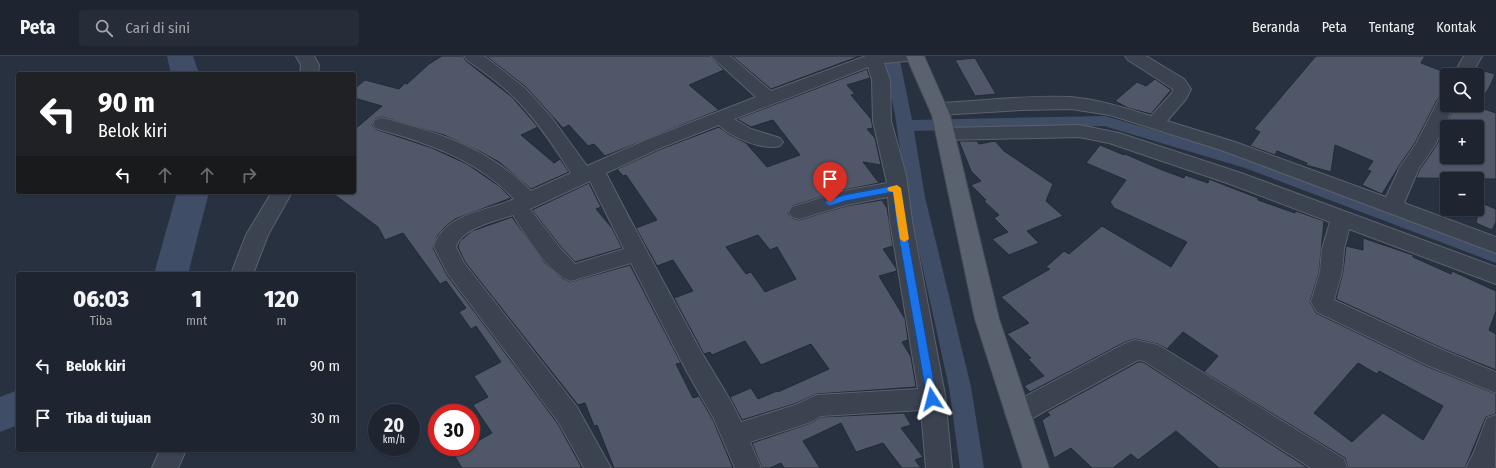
<!DOCTYPE html>
<html lang="id">
<meta charset="utf-8">
<style>
:root{--surface:#1e2530;--page:#262d38;--text:#f1f3f6;--muted:#a1a5ab;--line:#3c424c}
body{margin:0;font-family:"Fira Sans Condensed",sans-serif;background:var(--page);color:var(--text);height:100vh;display:flex;flex-direction:column;font-size:15px;white-space:nowrap}
*{box-sizing:border-box;margin:0}
p{font-size:13px;color:var(--muted)}
.icon{flex:none;width:22px;height:22px;fill:none;stroke:currentColor;stroke-width:2;stroke-linecap:round;stroke-linejoin:round}
.map{position:relative;flex:1;overflow:hidden}
.sheet{position:absolute;left:16px;top:216px;width:340px;height:180px;display:flex;flex-direction:column;background:var(--surface);border-radius:4px;box-shadow:0 1px 3px #0004,0 0 0 1px var(--line)}
.sheet>*{flex:none}
.guide{position:absolute;left:16px;top:16px;width:340px;height:122px;border-radius:4px;box-shadow:0 1px 3px #0004,0 0 0 1px var(--line);background:#202124;color:#fff;overflow:hidden}
.fabs{position:absolute;left:1440px;top:12px;display:grid;gap:8px}
.fabs a{display:grid;place-items:center;width:44px;height:44px;border-radius:4px;background:var(--surface);box-shadow:0 1px 3px #0004,0 0 0 1px var(--line);font-size:20px}
.speed{position:absolute;left:368px;top:348px;display:flex;gap:8px;font-size:20px;font-weight:700;text-align:center}
.speed>*{display:grid;place-content:center;width:52px;height:52px;border-radius:50%;background:var(--surface);box-shadow:0 1px 3px #0004,0 0 0 1px var(--line);line-height:1}
.speed small{font-size:10px;font-weight:400}
.speed .limit{border:6px solid #d22;background:#fff;color:#111}
.pin{position:absolute;display:grid;place-items:center;width:34px;height:34px;color:#fff;margin:-41px -17px;border-radius:50% 50% 50% 0;rotate:-45deg;box-shadow:0 0 4px #0007}
.pin .icon{rotate:45deg}
.me{position:absolute;width:44px;margin:-22px;rotate:351deg;stroke-linejoin:round;filter:drop-shadow(0 0 3px #0008)}
.turn{display:flex;align-items:center;gap:14px;height:84px;padding:0 16px;font-size:18px}
.turn .icon{width:52px;height:52px;stroke-width:2.5}
.turn b{display:block;font-size:28px;line-height:34px}
.lanes{display:flex;align-items:center;height:38px;padding:0 16px;background:#0003;justify-content:center;gap:20px;direction:ltr}
.lanes .off{opacity:.35}
.eta{display:flex;justify-content:space-evenly;align-items:center;height:68px;text-align:center}
.eta b{font-size:24px;font-weight:800;line-height:28px}
ul{padding:0;list-style:none}
li{display:flex;align-items:center;gap:12px;height:52px;padding:0 16px}
li div{flex:1}
li b{display:block;font-size:15px}
li em{font-style:normal}
header{display:flex;align-items:center;gap:24px;box-sizing:border-box;height:56px;padding:0 20px;background:var(--surface);border-bottom:1px solid var(--line)}
header strong{font-size:19px}
nav{display:flex;gap:22px;margin-inline-start:auto;font-size:14px}
.search{width:280px;height:36px;background:var(--page);display:flex;align-items:center;gap:10px;box-sizing:border-box;padding:0 14px;border-radius:4px;color:var(--muted);font-size:15px}
.map>svg:first-child{display:block}
.lines{fill:none;stroke-linecap:round;stroke-linejoin:round}
.canal{fill:#404d67;fill-rule:evenodd}
.river{fill:#404d67;fill-rule:evenodd}
.building{fill:#4f5768;stroke:#232a37;fill-rule:evenodd}
.minor-casing{stroke:#5a616d;stroke-width:2}
.major-casing{stroke:#464c59;stroke-width:2}
.minor{fill:#3c4350;fill-rule:evenodd}
.major{fill:#5b626f;fill-rule:evenodd}
.route{fill:#1a73e8;stroke:#114b97}
.slow{fill:#f59e0b}
</style>
<header>
<strong>Peta</strong>
<div class="search"><svg class="icon" aria-label="search" viewBox="0 0 24 24"><circle cx="10" cy="10" r="6"/><path d="M15 15l6 6"/></svg>Cari di sini</div>
<nav><a>Beranda</a><a>Peta</a><a>Tentang</a><a>Kontak</a></nav>
</header>
<div class="map">
<svg width="1496" height="412" viewBox="0 0 1496 412">
<rect width="100%" height="100%" fill="#283140"/>
<g class="lines">
<polygon class="canal" points="883,0 899,0 912,64 1105,60 1257,104 1496,192 1496,207 1245,112 1104,70 914,75 925,141 971,331 984,412 960,412 949,331 907,141 895,59"/>
<g class="river">
<polygon points="167,0 193,0 199,18 171,18"/>
<polygon points="177,136 209,136 188,218 154,218"/>
<polygon points="18,334 18,369 0,376 0,341"/>
</g>
</g>
<g class="building">
<polygon points="442,0 463,0 466,5 512,41 538,71 521,79 554,107 560,103 569,116 531,133 499,106 481,96 444,79 382,61 375,63 372,69 375,73 432,92 467,108 499,130 511,142 455,163 446,170 438,179 433,192 447,219 558,368 582,412 462,412 454,399 468,391 471,391 471,389 492,377 473,349 488,341 474,320 501,306 476,270 471,273 459,256 466,252 446,225 440,228 403,177 385,184 378,171 331,136 354,136 354,74 382,50 354,42 354,33 365,24 399,33 405,27 407,28 429,8"/>
<polygon points="486,0 710,0 724,14 689,29 719,54 605,100 594,88 588,90 569,69 563,72 526,31"/>
<polygon points="732,0 860,0 771,33"/>
<polygon points="1316,0 1425,0 1421,7 1447,17 1447,38 1441,40 1437,44 1415,87 1399,110 1382,138 1362,129 1371,115 1367,114 1373,105 1335,89 1331,116 1306,109 1307,107 1277,95 1275,99 1250,90 1260,76 1254,73"/>
<polygon points="975,2 996,38 975,40 955,4"/>
<path d="M867,13L870,22L847,29L855,38L851,39L871,63L873,72L867,73L875,82L881,109L863,106L879,127L844,134L792,150L788,157L792,162L799,164L846,150L882,144L887,152L893,190L883,193L896,212L897,215L879,220L905,263L908,284L902,286L911,301L916,331L817,338L794,348L742,364L730,341L751,332L758,343L777,335L778,336L829,313L811,288L761,309L745,285L712,299L710,296L704,298L674,242L693,235L673,204L657,210L636,172L657,164L626,119L623,120L617,113L661,93L719,71L730,79L746,87L767,111L800,99L773,64L751,71L737,63ZM758,179L770,194L777,191L796,223L765,236L751,216L746,218L726,191Z"/>
<path d="M1477,13L1495,18L1491,28L1478,51L1496,57V123L1416,122L1420,113L1436,90L1455,49H1471L1477,51ZM1447,71H1477V101H1447Z"/>
<polygon points="1155,23 1171,34 1151,58 1128,52 1115,45 1137,26 1146,30"/>
<polygon points="959,85 977,85 979,88 995,85 1004,95 1053,128 1046,145 1063,160 1027,175 1039,187 1009,199 992,183 1008,176 994,162 999,159 984,145 986,144 971,129 981,125 971,115"/>
<path d="M1100,89L1124,99L1125,98L1162,114L1184,122L1185,119L1208,127L1209,123L1258,142V144L1295,157L1296,155L1324,165L1319,216L1310,246L1316,257L1426,310L1496,338V358L1486,361L1465,412H1348L1345,402L1204,316L1218,300L1183,276L1167,293L1158,288L1135,283L1125,286L1030,336L1024,330L1044,320L1028,303L1031,302L1007,278L1029,267L1001,241L1050,213L1046,211L1064,195L1069,198L1102,170L1171,211L1187,186L1114,152L1110,146L1126,124L1086,107ZM1358,307L1377,318L1379,315L1443,350L1423,384L1383,357L1352,386L1314,357Z"/>
<polygon points="589,127 601,151 596,153 612,172 622,192 575,206 561,191 532,154"/>
<polygon points="1477,145 1496,153 1496,166 1492,174 1476,167 1477,163"/>
<polygon points="512,161 545,207 562,222 570,226 630,209 681,307 676,308 693,342 699,340 713,364 733,412 614,412 597,369 594,370 585,347 578,349 465,206 458,191 460,185 472,175"/>
<polygon points="1363,182 1413,199 1413,201 1451,218 1452,215 1496,235 1496,255 1489,274 1496,278 1496,314 1446,294 1336,243 1343,216 1346,190 1363,194"/>
<polygon points="1138,306 1143,306 1308,412 1219,412 1176,375 1138,404 1131,398 1113,412 1092,412 1071,392 1054,402 1042,364 1050,359 1047,356"/>
<polygon points="904,357 911,369 901,372 923,401 915,404 921,412 902,412 883,387 856,396 841,367 803,385 820,412 784,412 781,407 770,412 762,412 752,387 811,367 821,361"/>
</g>
<g class="lines">
<g class="minor-casing">
<g id="minor">
<polygon points="296,0 314,0 319,9 318,18 300,18 301,9"/>
<path d="M464,0H484L525,32L552,62L587,110L646,84L756,41L711,0H730L771,35L866,0H922L919,4L884,7L890,24L891,65L906,119L912,165L945,339L952,412H926L921,354L821,360L811,366L750,386L761,412H735L714,363L687,316L631,207L571,225C548,218 526,179 513,159C496,165 461,172 456,191L464,207L577,351L611,412H584L559,367L448,218L434,191C444,157 486,156 514,143C477,103 427,87 375,72L373,68L375,64L382,62C440,77 488,92 531,135L571,117C554,90 536,63 513,40C499,27 483,15 467,4ZM868,11L872,24L873,65L887,127L844,135L792,151L789,156L792,161L799,163L846,149L888,141L890,165L918,333L817,339L795,349L741,366C730,340 713,317 699,292C668,234 636,176 606,117L660,92L719,69C731,81 763,95 780,90L783,86L780,82L751,73L734,63ZM590,125L624,193L575,208L560,192L530,153Z"/>
<path d="M1125,0H1146L1184,23L1191,33L1186,43L1167,65L1235,86L1386,141L1400,111L1416,88L1438,45L1441,41L1447,39V49H1454L1435,89L1419,112L1404,147L1496,181V197L1221,94L1110,59L1071,53L1021,54L939,59L933,57L930,53L933,49L939,47C982,45 1027,39 1070,41C1097,43 1125,52 1151,60L1172,37L1173,33L1128,4Z"/>
<polygon points="1464,0 1482,0 1471,19 1453,19"/>
<polygon points="1079,69 1119,77 1241,117 1496,211 1496,228 1349,173 1344,193 1342,216 1334,244 1445,295 1496,316 1496,337 1427,309 1317,256 1311,246 1320,216 1322,193 1330,166 1227,127 1109,87 1079,81 945,84 938,82 936,78 938,74 945,72"/>
<polygon points="272,136 292,136 268,179 253,218 231,218 246,179"/>
<polygon points="1135,284 1158,289 1344,403 1347,412 1311,412 1144,305 1138,304 1027,365 1018,368 1009,365 1005,357 1009,349 1126,287"/>
<polygon points="1496,359 1495,410 1494,412 1466,412 1474,396 1487,362"/>
<polygon points="160,394 186,394 178,412 152,412"/>
</g>
</g>
<g class="major-casing">
<polygon id="major" points="906,0 924,0 950,59 999,263 1049,412 1023,412 975,263 932,59"/>
</g>
<use href="#minor" class="minor"/>
<use href="#major" class="major"/>
</g>
<polygon class="route" points="897,129 901,132 905,165 937,343 936,347 932,348 928,347 927,343 896,165 893,136 845,145 830,150 825,147 826,145 844,139"/>
<polygon class="slow" points="897,129 901,132 909,183 904,186 900,183 893,136 889,135 887,133 889,131"/>
</svg>
<div class="fabs">
<a><svg class="icon" aria-label="search" viewBox="0 0 24 24"><circle cx="10" cy="10" r="6"/><path d="M15 15l6 6"/></svg></a>
<a>+</a>
<a>−</a>
</div>
<div class="speed"><div>20<small>km/h</small></div><div class="limit">30</div></div>
<div class="pin" style="left:830px;top:147px;background:#d93025"><svg class="icon" aria-label="arrive" viewBox="0 0 24 24"><path d="M6 21V4h12l-3 4 3 4H6"/></svg></div>
<svg class="me" style="left:932px;top:343px" viewBox="-20 -20 40 40"><path d="M0-17L14 15 0 8-14 15z" fill="#1a73e8" stroke="#fff" stroke-width="4"/></svg>
<div class="guide">
<div class="turn"><svg class="icon" aria-label="left" viewBox="0 0 24 24"><path d="M17 20v-9H6M10 6l-5 5 5 5"/></svg><div><b>90 m</b>Belok kiri</div></div>
<div class="lanes"><svg class="icon" aria-label="left" viewBox="0 0 24 24"><path d="M17 20v-9H6M10 6l-5 5 5 5"/></svg><svg class="icon off" aria-label="ahead" viewBox="0 0 24 24"><path d="M12 20V5M6 11l6-6 6 6"/></svg><svg class="icon off" aria-label="ahead" viewBox="0 0 24 24"><path d="M12 20V5M6 11l6-6 6 6"/></svg><svg class="icon off" aria-label="right" viewBox="0 0 24 24"><path d="M7 20v-9h11M14 6l5 5-5 5"/></svg></div>
</div>
<section class="sheet">
<div class="eta">
<div><b>06:03</b><p>Tiba</p></div>
<div><b>1</b><p>mnt</p></div>
<div><b>120</b><p>m</p></div>
</div>
<ul>
<li><svg class="icon" aria-label="left" viewBox="0 0 24 24"><path d="M17 20v-9H6M10 6l-5 5 5 5"/></svg><div><b>Belok kiri</b></div><em>90 m</em></li>
<li><svg class="icon" aria-label="arrive" viewBox="0 0 24 24"><path d="M6 21V4h12l-3 4 3 4H6"/></svg><div><b>Tiba di tujuan</b></div><em>30 m</em></li>
</ul>
</section>
</div>
